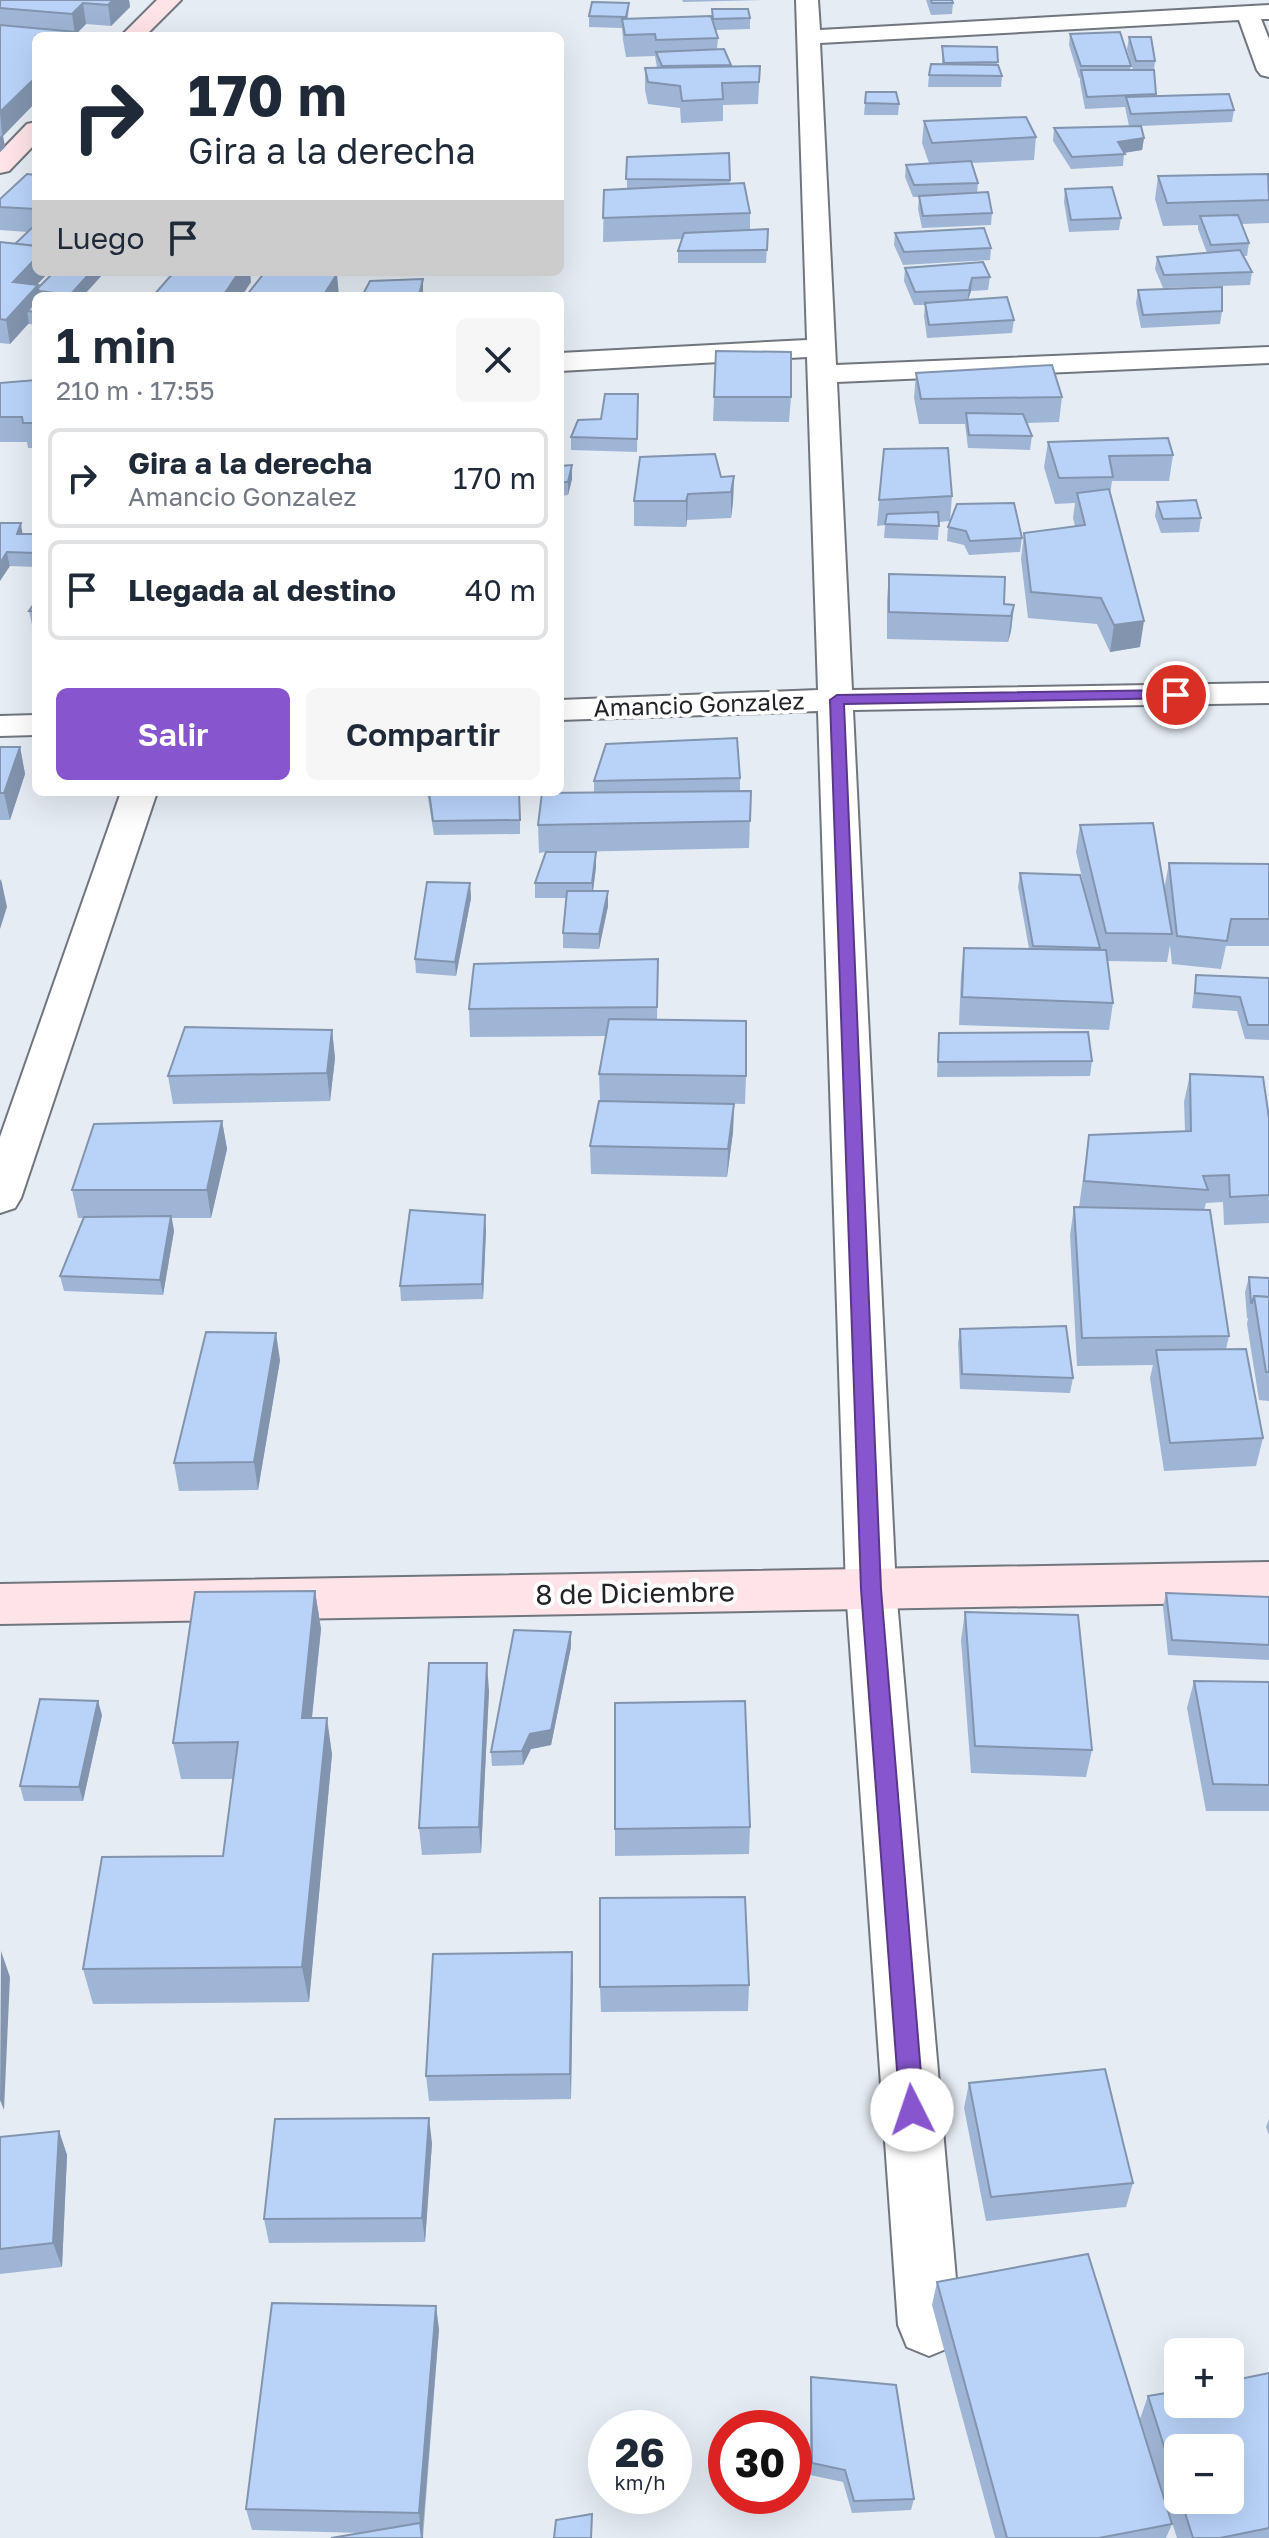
<!DOCTYPE html>
<html lang="es">
<meta charset="utf-8">
<style>
:root{--surface:#fff;--page:#f6f6f7;--text:#1f2937;--muted:#747a83;--line:#e0e1e3;--accent:#8756cf}
body{margin:0;font-family:"Golos Text",sans-serif;background:var(--page);color:var(--text);height:100vh;display:flex;flex-direction:column;font-size:30px;white-space:nowrap}
*{box-sizing:border-box;margin:0}
p{font-size:26px;color:var(--muted)}
.icon{flex:none;width:44px;height:44px;fill:none;stroke:currentColor;stroke-width:2;stroke-linecap:round;stroke-linejoin:round}
.map{position:relative;flex:1;overflow:hidden}
.panel{position:absolute;left:32px;top:292px;width:532px;height:504px;display:flex;flex-direction:column;background:var(--surface);border-radius:12px;box-shadow:0 8px 32px #0002}
.panel>*{flex:none}
.banner{position:absolute;left:32px;top:32px;width:532px;height:244px;border-radius:12px;box-shadow:0 8px 32px #0002;background:#fff;color:var(--text);overflow:hidden}
.tools{position:absolute;left:1164px;top:2338px;display:grid;gap:16px}
.tools a{display:grid;place-items:center;width:80px;height:80px;border-radius:12px;background:var(--surface);box-shadow:0 8px 32px #0002;font-size:40px}
.speed{position:absolute;left:588px;top:2410px;display:flex;gap:16px;font-size:40px;font-weight:700;text-align:center}
.speed>*{display:grid;place-content:center;width:104px;height:104px;border-radius:50%;background:var(--surface);box-shadow:0 8px 32px #0002;line-height:1}
.speed small{font-size:20px;font-weight:400}
.speed .limit{border:12px solid #d22;background:#fff;color:#111}
.pin{position:absolute;display:grid;place-items:center;width:68px;height:68px;color:#fff;margin:-34px;border:4px solid #fff;border-radius:50%;box-shadow:0 2px 8px #0007}
.me{position:absolute;width:88px;margin:-44px;rotate:356deg;stroke-linejoin:round;filter:drop-shadow(0 0 6px #0008)}
.turn{display:flex;align-items:center;gap:28px;height:168px;padding:0 24px;font-size:36px}
.turn .icon{width:104px;height:104px;stroke-width:2.5}
.turn b{display:block;font-size:56px;line-height:68px}
.then{display:flex;align-items:center;height:76px;padding:0 24px;background:#0003;gap:16px;font-size:30px}
.round{display:grid;place-items:center;flex:none;width:84px;height:84px;border-radius:12px;background:var(--page)}
.headline{display:flex;align-items:center;justify-content:space-between;height:136px;padding:0 24px}
h1{font-size:48px;font-weight:600;line-height:60px}
.button{display:flex;gap:16px;margin-top:auto;padding:16px 24px}
.button a{flex:1;height:92px;border-radius:12px;background:var(--accent);color:#fff;font-size:32px;font-weight:600;line-height:92px;text-align:center}
.button a+a{background:var(--page);color:var(--text)}
ul{padding:0;list-style:none}
li{display:flex;align-items:center;gap:24px;height:100px;margin:0 16px 12px;padding:0 8px;border:4px solid var(--line);border-radius:12px}
li div{flex:1}
li b{display:block;font-size:30px}
li em{font-style:normal}
.map>svg:first-child{display:block}
.lines{fill:none;stroke-linecap:round;stroke-linejoin:round}
.street-casing{stroke:#71767d;stroke-width:4}
.secondary-casing{stroke:#71767d;stroke-width:4}
.street{fill:#fff;fill-rule:evenodd}
.secondary{fill:#fee4e8;fill-rule:evenodd}
.wall{fill:#9fb5d5;fill-rule:evenodd}
.shaded-wall{fill:#8294ae}
.building{fill:#b9d3f8;stroke:#8294ae;stroke-width:2}
.route{fill:#8756cf;stroke:#583887;stroke-width:2}
.labels{text-anchor:middle;stroke-width:8;stroke-linejoin:round;paint-order:stroke}
.far-street-label{font-size:24px;fill:#212326;stroke:#fff}
.street-label{font-size:28px;fill:#212326;stroke:#fff}
</style>
<div class="map">
<svg width="1269" height="2538" viewBox="0 0 1269 2538">
<rect width="100%" height="100%" fill="#e6ecf4"/>
<g class="lines">
<g class="street-casing">
<g id="street">
<polygon points="796,0 818,0 820,30 1269,5 1269,19 1261,19 1269,39 1269,77 1261,75 1257,70 1239,20 820,43 836,365 1269,347 1269,363 837,382 852,690 1269,683 1269,703 853,710 896,1589 960,2325 951,2347 929,2356 907,2347 898,2325 846,1589 818,711 560,720 560,700 818,690 807,357 560,371 560,353 807,340"/>
<polygon points="36,715 36,735 0,736 0,716"/>
<polygon points="121,792 157,792 21,1198 15,1208 0,1213 0,1137"/>
</g>
</g>
<g class="secondary-casing">
<g id="secondary">
<polygon points="157,0 181,0 145,36 121,36"/>
<polygon points="36,122 36,143 9,171 0,173 0,152 27,124"/>
<polygon points="1269,1562 1269,1602 0,1624 0,1584"/>
</g>
</g>
<use href="#street" class="street"/>
<use href="#secondary" class="secondary"/>
</g>
<g class="wall">
<polygon points="0,0 129,0 130,7 111,26 86,24 77,33 78,36 36,36 36,102 3,136 5,147 0,152"/>
<polygon points="682,0 766,0 683,2"/>
<polygon points="926,0 952,0 953,3 952,14 931,15"/>
<polygon points="629,3 628,19 712,19 712,9 750,18 750,29 715,30 718,38 717,49 731,66 760,66 758,104 723,105 723,121 681,123 680,108 648,104 645,90 645,68 657,68 655,56 626,57 623,40 622,28 589,27 589,16"/>
<polygon points="1070,34 1131,66 1130,70 1133,70 1127,49 1129,37 1155,61 1154,70 1156,96 1234,110 1232,122 1141,126 1144,138 1142,150 1124,153 1123,166 1071,169 1053,141 1054,128 1129,126 1125,107 1085,109 1080,82 1080,78 1079,78 1069,45"/>
<polygon points="942,46 997,47 997,65 1002,76 1001,87 928,87 929,75 942,64"/>
<polygon points="866,92 899,104 898,115 864,115"/>
<polygon points="924,121 1036,137 1034,160 972,163 978,183 977,193 992,213 991,225 922,228 918,209 919,197 913,197 905,177 906,165 929,163 922,143"/>
<polygon points="729,153 730,184 750,213 750,230 768,229 766,263 678,263 678,251 682,239 603,242 604,190 627,189 627,157"/>
<polygon points="36,175 36,272 49,272 37,284 38,288 54,272 102,272 102,275 83,296 36,296 36,325 29,324 29,323 10,344 0,343 0,242 15,244 27,232 0,230 0,199"/>
<polygon points="1158,176 1269,180 1269,223 1242,224 1249,243 1247,256 1244,256 1252,272 1250,285 1163,288 1155,269 1157,257 1207,253 1198,229 1198,225 1163,226 1155,199"/>
<polygon points="1065,189 1121,218 1119,230 1069,232 1064,202"/>
<polygon points="895,233 991,248 990,260 903,265 894,245"/>
<polygon points="905,268 990,277 988,290 971,291 968,300 1014,320 1012,333 927,338 924,316 925,305 914,305 904,281"/>
<polygon points="1138,290 1222,311 1220,324 1141,328 1136,303"/>
<polygon points="716,351 791,397 789,422 713,421"/>
<polygon points="916,373 1062,397 1059,422 1027,423 1032,436 1030,450 968,448 965,424 919,424 914,398"/>
<polygon points="36,380 36,448 28,448 27,442 0,442 0,383"/>
<polygon points="638,394 637,452 571,450 571,437"/>
<polygon points="1048,442 1173,455 1169,481 1112,481 1110,494 1140,647 1110,652 1097,624 1028,618 1021,559 1024,533 1075,526 1073,518 1075,503 1055,504 1044,467"/>
<polygon points="884,449 952,496 950,521 939,522 938,540 884,538 885,525 877,526"/>
<polygon points="560,466 572,479 568,495 560,496"/>
<polygon points="734,476 733,502 731,518 687,520 686,527 634,526 634,501 721,477"/>
<polygon points="1157,502 1201,518 1199,532 1161,533 1155,516"/>
<polygon points="0,523 23,534 36,534 36,567 10,566"/>
<polygon points="948,527 1022,538 1020,552 969,555 964,545 947,541"/>
<polygon points="889,574 1004,604 1014,605 1011,631 1008,642 887,639 887,600"/>
<polygon points="36,601 36,625 32,625 29,611"/>
<polygon points="0,747 20,747 25,774 10,820 0,820"/>
<polygon points="740,778 740,791 751,791 749,848 569,852 596,867 593,891 608,891 608,906 599,949 563,948 563,933 566,898 535,898 535,883 545,852 539,853 538,825 594,793 594,781"/>
<polygon points="427,792 520,792 520,834 434,835"/>
<polygon points="1080,825 1164,890 1169,863 1269,864 1269,946 1226,946 1221,969 1172,964 1170,945 1167,962 1107,961 1113,1003 1109,1030 959,1025 961,975 964,948 1029,949 1018,887 1020,873 1090,912 1076,852"/>
<polygon points="470,883 471,898 456,976 416,973 415,959"/>
<polygon points="658,959 657,1020 746,1076 745,1104 703,1103 734,1104 733,1132 727,1177 591,1174 590,1146 600,1101 599,1074 606,1036 470,1037 469,1009"/>
<polygon points="1196,975 1269,978 1269,1040 1245,1039 1237,1011 1192,1008"/>
<polygon points="332,1030 335,1058 330,1101 173,1104 168,1076"/>
<polygon points="939,1033 1092,1061 1090,1076 937,1077"/>
<polygon points="1190,1074 1269,1118 1269,1223 1224,1225 1223,1202 1206,1203 1204,1210 1229,1336 1226,1349 1263,1438 1256,1466 1164,1471 1150,1378 1153,1365 1077,1366 1070,1235 1074,1207 1079,1207 1089,1135 1185,1131 1184,1102"/>
<polygon points="222,1121 227,1149 211,1218 172,1218 174,1231 163,1295 64,1291 60,1276 83,1218 78,1218 72,1190"/>
<polygon points="486,1230 483,1299 401,1301 400,1286"/>
<polygon points="1249,1277 1269,1278 1269,1401 1259,1400 1247,1324 1248,1318 1247,1318 1245,1292"/>
<polygon points="960,1329 1073,1378 1070,1393 960,1389 958,1344"/>
<polygon points="280,1360 258,1490 179,1491 174,1463"/>
<polygon points="315,1591 321,1629 312,1718 332,1754 309,2002 93,2004 83,1969 223,1856 233,1779 181,1779 173,1743"/>
<polygon points="1166,1593 1269,1597 1269,1660 1168,1655 1163,1607"/>
<polygon points="965,1612 1092,1750 1086,1777 971,1773 961,1640"/>
<polygon points="571,1647 551,1745 531,1749 523,1765 492,1766 491,1752"/>
<polygon points="1194,1681 1269,1682 1269,1811 1206,1811 1187,1708"/>
<polygon points="489,1691 481,1853 422,1855 419,1828"/>
<polygon points="615,1703 750,1827 749,1854 615,1856"/>
<polygon points="102,1715 83,1801 24,1801 20,1786"/>
<polygon points="572,1952 571,2099 429,2101 426,2076"/>
<polygon points="749,1985 748,2011 601,2012 600,1987"/>
<polygon points="969,2083 1133,2183 1126,2207 986,2221 964,2108"/>
<polygon points="1269,2119 1269,2135 1266,2127"/>
<polygon points="59,2131 67,2155 62,2267 0,2274 0,2137"/>
<polygon points="432,2143 425,2242 269,2243 264,2219"/>
<polygon points="937,2282 1172,2524 1166,2538 995,2538 932,2305"/>
<polygon points="439,2329 423,2538 331,2538 361,2533 252,2530 246,2509"/>
<path d="M1269,2373V2538H1177L1140,2419L1148,2396ZM1178,2448L1230,2500H1178Z"/>
<polygon points="811,2377 914,2499 911,2510 852,2513 843,2482 810,2475 810,2389"/>
</g>
<g class="shaded-wall">
<polygon points="113,0 129,0 130,7 111,26 108,5"/>
<polygon points="83,3 86,24 77,33 78,36 72,36 75,34 72,14"/>
<polygon points="36,77 36,102 3,136 5,147 0,152 0,137 2,135 0,112"/>
<polygon points="1144,138 1142,150 1116,154 1118,142"/>
<polygon points="36,258 36,272 49,272 17,306 13,282"/>
<polygon points="91,272 102,272 102,275 83,296 70,296"/>
<polygon points="239,272 250,272 251,282 242,296 223,296"/>
<polygon points="337,274 339,296 323,296"/>
<polygon points="972,278 971,291 967,303 969,290"/>
<polygon points="423,279 423,296 419,296"/>
<polygon points="38,285 40,296 36,296 36,312 27,311 29,323 10,344 6,320"/>
<polygon points="572,465 572,479 568,495 568,482"/>
<polygon points="734,476 733,502 731,518 731,492"/>
<polygon points="688,494 687,520 686,527 686,501"/>
<polygon points="21,523 23,537 17,534"/>
<polygon points="7,552 10,566 0,581 0,563"/>
<polygon points="1014,605 1011,631 1008,642 1011,616"/>
<polygon points="1144,621 1140,647 1110,652 1114,625"/>
<polygon points="20,747 25,774 10,820 4,793"/>
<polygon points="596,852 596,867 592,898 592,883"/>
<polygon points="1,879 7,907 0,929 0,881"/>
<polygon points="470,883 471,898 456,976 455,962"/>
<polygon points="608,891 608,906 599,949 599,934"/>
<polygon points="332,1030 335,1058 330,1101 327,1073"/>
<polygon points="734,1104 733,1132 727,1177 728,1149"/>
<polygon points="222,1121 227,1149 211,1218 207,1190"/>
<polygon points="485,1215 486,1230 483,1299 482,1284"/>
<polygon points="171,1216 174,1231 163,1295 160,1280"/>
<polygon points="276,1333 280,1360 258,1490 254,1462"/>
<polygon points="315,1591 321,1629 308,1754 302,1718"/>
<polygon points="571,1632 571,1647 551,1745 531,1749 523,1765 522,1751"/>
<polygon points="487,1663 489,1691 481,1853 479,1827"/>
<polygon points="98,1701 102,1715 83,1801 79,1787"/>
<polygon points="327,1718 332,1754 309,2002 302,1967"/>
<polygon points="1,1951 10,1977 4,2110 0,2100"/>
<polygon points="572,1952 573,1978 571,2099 570,2074"/>
<polygon points="429,2118 432,2143 425,2242 422,2218"/>
<polygon points="59,2131 67,2155 62,2267 53,2243"/>
<polygon points="436,2306 439,2329 422,2538 419,2513"/>
</g>
<g class="building">
<polygon points="0,0 113,0 108,5 83,3 72,14 0,8"/>
<polygon points="931,0 952,0 953,3 932,3"/>
<polygon points="592,2 629,3 626,17 589,16"/>
<polygon points="712,9 748,9 750,18 713,19"/>
<polygon points="711,16 718,38 656,40 655,34 625,35 622,19"/>
<polygon points="0,25 77,32 72,36 36,36 36,77 0,112"/>
<polygon points="1120,32 1131,66 1081,66 1070,34"/>
<polygon points="1129,37 1151,37 1155,61 1136,61"/>
<polygon points="942,46 997,47 998,62 944,63"/>
<polygon points="724,49 731,65 662,66 656,52"/>
<polygon points="931,64 998,65 1002,76 929,75"/>
<polygon points="760,66 759,82 722,83 723,99 682,101 680,86 648,82 645,68"/>
<polygon points="1081,70 1154,70 1156,94 1087,97"/>
<polygon points="866,92 896,92 899,104 865,103"/>
<polygon points="1229,94 1234,110 1131,114 1126,97"/>
<polygon points="1026,117 1036,137 932,143 924,121"/>
<polygon points="1141,126 1144,138 1118,142 1125,154 1072,157 1054,128"/>
<polygon points="729,153 730,180 626,179 627,157"/>
<polygon points="971,161 978,183 914,185 906,165"/>
<polygon points="27,174 36,175 36,209 0,207 0,199"/>
<polygon points="1268,174 1269,200 1167,203 1158,176"/>
<polygon points="744,183 750,213 603,218 604,190"/>
<polygon points="1112,187 1121,218 1071,220 1065,189"/>
<polygon points="988,192 992,213 923,216 919,196"/>
<polygon points="1238,215 1249,243 1211,245 1200,216"/>
<polygon points="35,225 36,225 36,246 15,244"/>
<polygon points="984,228 991,248 904,252 895,233"/>
<polygon points="768,229 767,250 678,251 684,233"/>
<polygon points="0,242 36,246 36,258 13,282 38,285 6,320 0,319"/>
<polygon points="1240,250 1252,272 1164,275 1157,257"/>
<polygon points="983,262 990,277 972,278 969,290 915,292 905,268"/>
<polygon points="54,272 91,272 70,295 39,291 38,288"/>
<polygon points="174,272 239,272 223,296 153,296"/>
<polygon points="265,272 303,272 337,274 323,296 246,296"/>
<polygon points="423,279 419,296 362,296 370,281"/>
<polygon points="1222,287 1222,311 1143,315 1138,290"/>
<polygon points="1007,297 1014,320 929,325 925,303"/>
<polygon points="36,301 36,312 27,311"/>
<polygon points="716,351 791,352 791,397 714,397"/>
<polygon points="1052,365 1062,397 921,399 916,373"/>
<polygon points="36,380 36,423 23,423 22,417 0,417 0,383"/>
<polygon points="605,394 638,394 637,439 571,437 578,420 601,419"/>
<polygon points="966,413 1023,414 1032,436 969,435"/>
<polygon points="1168,438 1173,455 1109,456 1113,477 1059,478 1048,442"/>
<polygon points="948,448 952,496 879,500 884,449"/>
<polygon points="715,454 721,477 734,476 731,492 688,494 686,501 634,501 640,457"/>
<polygon points="572,465 568,482 560,482 560,466"/>
<polygon points="1109,489 1144,621 1114,625 1101,598 1031,592 1024,533 1085,525 1077,493"/>
<polygon points="1196,500 1201,518 1163,519 1157,502"/>
<polygon points="1014,503 1022,538 970,541 966,531 948,527 957,504"/>
<polygon points="938,512 939,526 885,524 887,514"/>
<polygon points="0,523 21,523 17,534 36,534 36,553 7,552 0,563"/>
<polygon points="889,574 1005,577 1004,604 1014,605 1011,616 889,612"/>
<polygon points="36,601 36,611 29,611"/>
<polygon points="737,738 740,778 594,781 606,744"/>
<polygon points="0,747 20,747 4,793 0,793"/>
<polygon points="751,791 750,821 538,825 542,793"/>
<polygon points="429,792 519,792 520,820 433,821"/>
<polygon points="1153,823 1172,934 1106,933 1080,825"/>
<polygon points="546,852 596,852 592,883 535,883"/>
<polygon points="1169,863 1269,864 1269,919 1231,919 1227,941 1177,936"/>
<polygon points="1020,873 1080,875 1100,948 1033,946"/>
<polygon points="427,882 470,883 455,962 415,959"/>
<polygon points="567,891 608,891 599,934 563,933"/>
<polygon points="964,948 1106,950 1113,1003 962,997"/>
<polygon points="658,959 657,1007 469,1009 474,964"/>
<polygon points="1196,975 1269,978 1269,1025 1248,1025 1240,997 1195,993"/>
<polygon points="609,1019 746,1021 746,1076 599,1074"/>
<polygon points="185,1027 332,1030 327,1073 168,1076"/>
<polygon points="1088,1032 1092,1061 938,1062 939,1033"/>
<polygon points="1190,1074 1263,1077 1269,1118 1269,1195 1230,1197 1229,1175 1203,1176 1208,1190 1084,1181 1089,1135 1191,1131"/>
<polygon points="599,1101 734,1104 728,1149 590,1146"/>
<polygon points="222,1121 207,1190 72,1190 94,1124"/>
<polygon points="1074,1207 1210,1210 1229,1336 1082,1338"/>
<polygon points="410,1210 485,1215 482,1284 400,1286"/>
<polygon points="171,1216 160,1280 60,1276 84,1217"/>
<polygon points="1249,1277 1269,1278 1269,1297 1254,1296 1252,1303 1251,1303"/>
<polygon points="1254,1296 1269,1297 1269,1372 1266,1372"/>
<polygon points="1066,1326 1073,1378 962,1374 960,1329"/>
<polygon points="206,1332 276,1333 254,1462 174,1463"/>
<polygon points="1246,1349 1263,1438 1170,1443 1156,1350"/>
<polygon points="315,1591 302,1718 327,1718 302,1967 83,1969 102,1857 223,1856 238,1742 173,1743 195,1592"/>
<polygon points="1166,1593 1269,1597 1269,1645 1172,1640"/>
<polygon points="965,1612 1078,1615 1092,1750 975,1746"/>
<polygon points="514,1630 571,1632 551,1730 530,1734 522,1751 491,1752"/>
<polygon points="429,1663 487,1663 479,1827 419,1828"/>
<polygon points="1194,1681 1269,1682 1269,1785 1213,1784"/>
<polygon points="40,1699 98,1701 79,1787 20,1786"/>
<polygon points="745,1701 750,1827 615,1829 615,1703"/>
<polygon points="745,1897 749,1985 600,1987 600,1898"/>
<polygon points="572,1952 570,2074 426,2076 433,1954"/>
<polygon points="1105,2069 1133,2183 991,2197 969,2083"/>
<polygon points="429,2118 422,2218 264,2219 275,2119"/>
<polygon points="59,2131 53,2243 0,2249 0,2137"/>
<polygon points="1088,2254 1172,2524 1099,2538 1007,2538 937,2282"/>
<polygon points="272,2303 436,2306 419,2513 246,2509"/>
<polygon points="1269,2373 1269,2528 1220,2538 1193,2538 1181,2500 1230,2500 1230,2448 1178,2448 1178,2490 1148,2396 1178,2391 1178,2404 1230,2404 1230,2381"/>
<polygon points="811,2377 896,2385 914,2499 854,2501 845,2470 812,2463"/>
<polygon points="592,2514 591,2538 554,2538 556,2520"/>
<polygon points="420,2523 422,2538 331,2538"/>
</g>
<polygon class="route" points="1176,690 1183,695 1181,698 844,704 881,1589 924,2110 920,2118 912,2122 903,2118 900,2110 861,1589 830,700 837,695"/>
<g class="labels">
<g class="far-street-label">
<text transform="translate(699 705) rotate(-2)" y="8">Amancio Gonzalez</text>
</g>
<g class="street-label">
<text transform="translate(635 1593) rotate(-1)" y="10">8 de Diciembre</text>
</g>
</g>
</svg>
<div class="tools">
<a>+</a>
<a>−</a>
</div>
<div class="speed"><div>26<small>km/h</small></div><div class="limit">30</div></div>
<div class="pin" style="left:1176px;top:695px;background:#d93025"><svg class="icon" aria-label="arrive" viewBox="0 0 24 24"><path d="M6 21V4h12l-3 4 3 4H6"/></svg></div>
<svg class="me" style="left:912px;top:2110px" viewBox="-20 -20 40 40"><circle r="19" fill="#fff"/><path d="M0-13L10 11 0 6-10 11z" fill="#8756cf"/></svg>
<div class="banner">
<div class="turn"><svg class="icon" aria-label="right" viewBox="0 0 24 24"><path d="M7 20v-9h11M14 6l5 5-5 5"/></svg><div><b>170 m</b>Gira a la derecha</div></div>
<div class="then">Luego<svg class="icon" aria-label="arrive" viewBox="0 0 24 24"><path d="M6 21V4h12l-3 4 3 4H6"/></svg></div>
</div>
<section class="panel">
<div class="headline"><div><h1>1 min</h1><p>210 m · 17:55</p></div><a class="round"><svg class="icon" aria-label="close" viewBox="0 0 24 24"><path d="M6 6l12 12M18 6L6 18"/></svg></a></div>
<ul>
<li><svg class="icon" aria-label="right" viewBox="0 0 24 24"><path d="M7 20v-9h11M14 6l5 5-5 5"/></svg><div><b>Gira a la derecha</b><p>Amancio Gonzalez</p></div><em>170 m</em></li>
<li><svg class="icon" aria-label="arrive" viewBox="0 0 24 24"><path d="M6 21V4h12l-3 4 3 4H6"/></svg><div><b>Llegada al destino</b></div><em>40 m</em></li>
</ul>
<div class="button"><a>Salir</a><a>Compartir</a></div>
</section>
</div>
